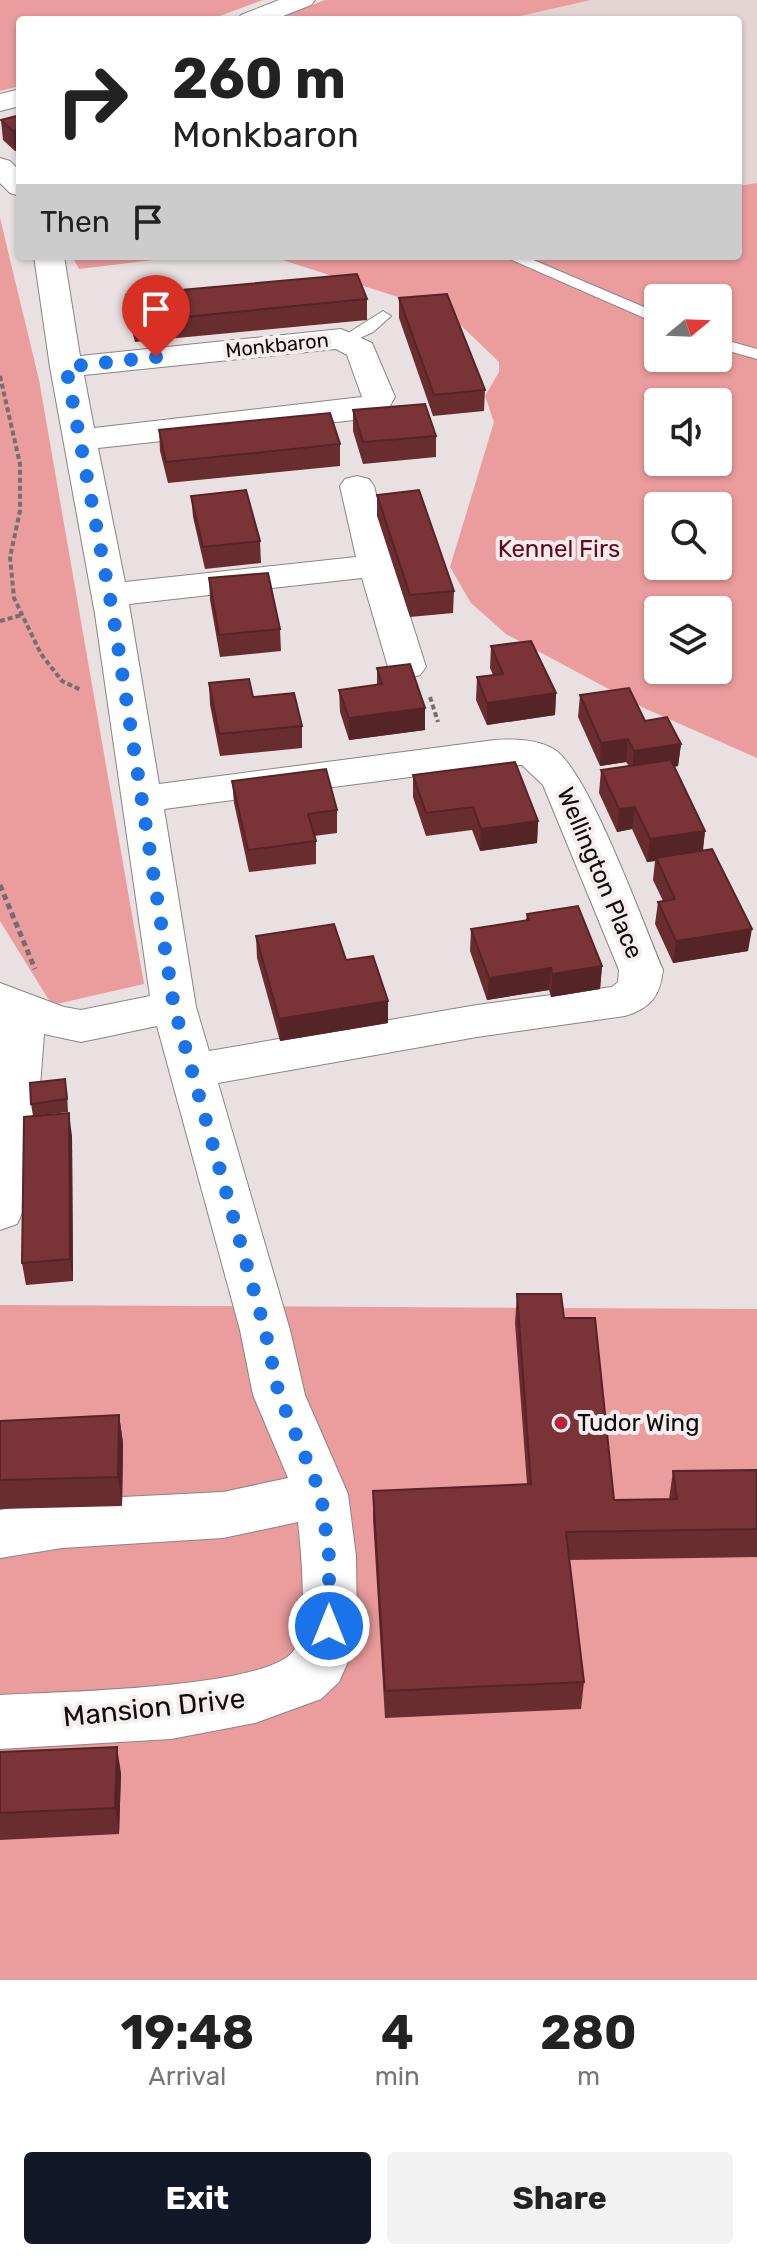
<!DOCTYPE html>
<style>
:root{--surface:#fff;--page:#f2f2f2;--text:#222;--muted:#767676;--accent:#111827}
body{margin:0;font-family:Rubik,sans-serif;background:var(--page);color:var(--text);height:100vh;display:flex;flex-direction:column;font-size:30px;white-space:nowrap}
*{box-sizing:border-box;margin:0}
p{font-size:26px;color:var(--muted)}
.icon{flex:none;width:44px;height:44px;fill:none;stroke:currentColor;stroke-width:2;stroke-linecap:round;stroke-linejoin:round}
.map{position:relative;height:1980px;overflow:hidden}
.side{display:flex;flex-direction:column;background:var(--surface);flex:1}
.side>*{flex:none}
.top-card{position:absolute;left:16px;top:16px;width:726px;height:244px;border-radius:8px;box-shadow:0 2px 6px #0004;background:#fff;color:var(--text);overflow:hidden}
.needle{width:52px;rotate:71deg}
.fabs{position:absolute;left:644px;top:284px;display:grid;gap:16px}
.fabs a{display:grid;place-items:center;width:88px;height:88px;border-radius:8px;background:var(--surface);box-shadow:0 2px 6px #0004;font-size:40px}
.pin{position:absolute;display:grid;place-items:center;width:68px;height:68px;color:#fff;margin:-82px -34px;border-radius:50% 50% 50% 0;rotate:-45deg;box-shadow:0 0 8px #0007}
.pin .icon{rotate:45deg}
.me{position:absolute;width:88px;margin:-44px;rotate:0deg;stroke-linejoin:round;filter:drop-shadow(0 0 6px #0008)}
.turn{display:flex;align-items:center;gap:28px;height:168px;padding:0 24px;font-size:36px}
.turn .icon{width:104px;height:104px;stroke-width:2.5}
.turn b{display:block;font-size:56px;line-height:68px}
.then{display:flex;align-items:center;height:76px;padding:0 24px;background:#0003;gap:16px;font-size:30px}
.eta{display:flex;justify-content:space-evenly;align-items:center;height:136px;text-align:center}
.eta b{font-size:48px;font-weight:700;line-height:56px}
.primary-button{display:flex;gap:16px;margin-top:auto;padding:16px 24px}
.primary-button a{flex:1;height:92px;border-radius:8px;background:var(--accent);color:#fff;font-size:32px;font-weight:700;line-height:92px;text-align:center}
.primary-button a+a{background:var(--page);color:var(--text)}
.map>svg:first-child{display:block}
.built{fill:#e4d4d3}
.green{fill:#eb9c9d;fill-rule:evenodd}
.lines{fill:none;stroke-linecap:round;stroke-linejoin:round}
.service-casing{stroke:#8b8484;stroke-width:2}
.minor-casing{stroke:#8b8484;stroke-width:2}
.secondary-casing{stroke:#8b8484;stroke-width:2}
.path-far1{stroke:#746f6f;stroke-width:4;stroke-dasharray:5 3;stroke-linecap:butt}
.path{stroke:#746f6f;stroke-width:5;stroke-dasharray:6 4;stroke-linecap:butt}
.service{fill:#fff;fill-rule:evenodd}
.minor{fill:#fff;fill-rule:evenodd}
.secondary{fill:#fff;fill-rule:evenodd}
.wall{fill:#692d30}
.shaded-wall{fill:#552427}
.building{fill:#7a3438;stroke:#552427;stroke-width:2}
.route{stroke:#1a73e8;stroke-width:14;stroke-dasharray:0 25.2}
.poi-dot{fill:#b6243b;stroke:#f6eeee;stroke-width:3}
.labels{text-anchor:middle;stroke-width:8;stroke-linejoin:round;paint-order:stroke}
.far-street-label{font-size:20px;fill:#100d0d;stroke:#f6eeee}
.park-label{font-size:24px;fill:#69051a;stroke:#f6eeee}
.street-label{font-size:24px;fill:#100d0d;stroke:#f6eeee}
.poi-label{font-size:24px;fill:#100d0d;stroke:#f6eeee;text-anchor:start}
.near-street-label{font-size:28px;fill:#100d0d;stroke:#f6eeee}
</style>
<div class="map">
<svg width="757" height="1980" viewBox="0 0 757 1980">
<rect width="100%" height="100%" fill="#e9e1e1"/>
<polygon class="built" points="591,0 757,0 757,183 738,186 738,20 502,20"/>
<g class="green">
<polygon points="0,0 263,0 209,20 20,20 20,86 0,91"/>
<polygon points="325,0 591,0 502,20 273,20"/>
<path d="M757,183V758L644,708L506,634L471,603L450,567L494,422L485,396L499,372V362L448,313L270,256H738V186ZM658,298H718V358H658ZM658,402H718V462H658ZM658,506H718V566H658ZM658,610H718V670H658Z"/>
<polygon points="0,218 39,380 144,984 52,1005 0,921"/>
<polygon points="72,256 187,256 79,269"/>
<polygon points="0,1305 757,1309 757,1980 0,1980"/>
</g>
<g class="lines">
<g class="service-casing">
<g id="service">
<polygon points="503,256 524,256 658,313 658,324"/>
<polygon points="383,311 391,316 373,332 345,345 337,340"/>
<polygon points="718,338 757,349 757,359 718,348"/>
</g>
</g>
<g class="minor-casing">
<g id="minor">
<polygon points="0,158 10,161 20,171 20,196 10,193 0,183"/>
<path d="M34,256H64L80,356L341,329L372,343L395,397L387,411L363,419L98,448L125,582L356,557L340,486L345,479L357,476L369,479L374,486L394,566L426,667L420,675L407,679L394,675L388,667L362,578L129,604L159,784L495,740C515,739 538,739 555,750C589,772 644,926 663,970C660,996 651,1008 625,1016L477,1037L218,1083L290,1330L305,1395L348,1494L356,1556L357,1626L347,1664L339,1682L321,1699L255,1723L171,1739L0,1749V1695C50,1692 270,1689 294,1650C309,1627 301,1550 298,1522L223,1538L62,1548L0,1558V1510L62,1500L223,1492L288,1478L253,1395L240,1330L157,1026L81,1042L44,1034L32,1192L17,1224L0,1230V983L64,1007L81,1010L150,996L95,614L50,367ZM336,349L347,355L362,397L94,428L84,375ZM522,765L543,785L619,970L618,982L612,987L477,1005L209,1051L196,1007L164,809L495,766Z"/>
</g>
</g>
<g class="secondary-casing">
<g id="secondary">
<polygon points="279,0 315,0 311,5 273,20 237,20 241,15"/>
<polygon points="20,89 20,106 0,111 0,94"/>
</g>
</g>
<g class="path-far1">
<polyline points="0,376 20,464 20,511 10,557 14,598 41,654 62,681 81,690"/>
<polyline points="0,621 22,615"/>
<polyline points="430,697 438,722"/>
</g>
<polyline class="path" points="0,885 35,969"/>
<use href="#service" class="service"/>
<use href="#minor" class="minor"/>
<use href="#secondary" class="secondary"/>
</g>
<g class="wall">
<polygon points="20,115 15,151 3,140 1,120"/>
<polygon points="126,295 367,299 367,320 135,342 128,316"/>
<polygon points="399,298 485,390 484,411 433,416 399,318"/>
<polygon points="353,410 436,436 436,457 363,464 353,431"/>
<polygon points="159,430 340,444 340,466 168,483 160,451"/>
<polygon points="377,495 454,591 453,613 410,617 377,516"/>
<polygon points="191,496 260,541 261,563 205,569 193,517"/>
<polygon points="209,578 280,629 281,651 220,657 210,600"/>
<polygon points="491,646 556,693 555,715 487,725 476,700 477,677 493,675 490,668"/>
<polygon points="377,668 425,730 349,740 340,712 339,690 377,685"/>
<polygon points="209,683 253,697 302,726 302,748 220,756 210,705"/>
<polygon points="580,695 645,721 681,744 678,766 674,767 705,831 703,851 748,951 673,963 655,924 658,902 663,901 653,880 655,861 647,862 632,829 617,832 599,793 601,770 629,766 626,762 600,766 578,717"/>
<polygon points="413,775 538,821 537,843 480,851 472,830 426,836 413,797"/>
<polygon points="232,781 337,810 337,833 314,836 316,841 316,864 249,872 234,803"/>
<polygon points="527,914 602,966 600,989 551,997 549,990 487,1000 470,951 471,929 526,920"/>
<polygon points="256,936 346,960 388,1001 388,1023 280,1041 257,958"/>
<polygon points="67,1091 68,1112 33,1116 31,1104"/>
<polygon points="72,1136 73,1281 26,1285 22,1263"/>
<polygon points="517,1294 564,1318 614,1500 669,1499 673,1471 757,1470 757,1557 569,1560 584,1682 581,1709 385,1718 373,1519 373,1491 527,1484 515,1323"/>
<polygon points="119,1415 123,1443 122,1506 0,1509 0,1421"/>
<polygon points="0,1752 121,1773 119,1834 0,1840"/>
</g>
<g class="shaded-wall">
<polygon points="20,130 20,150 15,151 13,131"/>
<polygon points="556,693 555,715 487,725 487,703"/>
<polygon points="425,708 425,730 349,740 349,718"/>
<polygon points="628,739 626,762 600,766 601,743"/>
<polygon points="681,744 678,766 632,773 634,751"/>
<polygon points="635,807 632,829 617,832 619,809"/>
<polygon points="538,821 537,843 480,851 481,829"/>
<polygon points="705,831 702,853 656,858 655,861 647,862 650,839"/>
<polygon points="752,929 748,951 673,963 676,941"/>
<polygon points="602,966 600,989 551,997 552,974"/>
<polygon points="551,968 549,990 487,1000 489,978"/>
<polygon points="388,1001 388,1023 280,1041 279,1019"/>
<polygon points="69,1113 72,1136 73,1281 70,1259"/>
<polygon points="119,1415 123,1443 122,1506 118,1477"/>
<polygon points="117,1747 121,1773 119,1834 115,1808"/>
</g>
<g class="building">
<polygon points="20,115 20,130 13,131 1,120"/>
<polygon points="357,274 367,299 133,322 126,295"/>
<polygon points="447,294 485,390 434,395 399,298"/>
<polygon points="425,404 436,436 363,442 353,410"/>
<polygon points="330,413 340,444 166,462 159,430"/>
<polygon points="246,490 260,541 203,547 191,496"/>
<polygon points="419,490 454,591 410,595 377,495"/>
<polygon points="268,573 280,629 219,635 209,578"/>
<polygon points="531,641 556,693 487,703 477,677 503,674 491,646"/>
<polygon points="410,664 425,708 349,718 339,690 382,684 377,668"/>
<polygon points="249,679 253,697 294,693 302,726 219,734 209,683"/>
<polygon points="629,688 645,721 667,717 681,744 634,751 628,739 601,743 580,695"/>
<polygon points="671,760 705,831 650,839 635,807 619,809 601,770"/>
<polygon points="515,762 538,821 481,829 473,807 426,813 413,775"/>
<polygon points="326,769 337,810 308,814 316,841 248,850 232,781"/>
<polygon points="712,849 752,929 676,941 658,902 675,899 656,858"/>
<polygon points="578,906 602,966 552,974 551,968 489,978 471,929 529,920 527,914"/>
<polygon points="334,924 346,960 373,956 388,1001 279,1019 256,936"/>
<polygon points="65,1079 67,1099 31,1104 30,1083"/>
<polygon points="69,1113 70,1259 22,1263 24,1117"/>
<polygon points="517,1294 561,1294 564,1318 595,1318 614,1500 677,1499 673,1471 757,1470 757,1529 566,1532 584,1682 385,1691 373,1491 531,1484"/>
<polygon points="119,1415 118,1477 0,1480 0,1421"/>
<polygon points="117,1747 115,1808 0,1813 0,1752"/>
</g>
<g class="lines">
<polyline class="route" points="156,357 66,367 113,614 174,1007 265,1330 279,1395 321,1494 329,1556 329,1626"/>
</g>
<circle class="poi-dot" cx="561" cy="1423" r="8"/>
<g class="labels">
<g class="far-street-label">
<text transform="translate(277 345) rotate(-6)" y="7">Monkbaron</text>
</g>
<g class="park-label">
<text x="559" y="557">Kennel Firs</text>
</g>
<g class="street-label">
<text transform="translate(600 873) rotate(67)" y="8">Wellington Place</text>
</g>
<g class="poi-label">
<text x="577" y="1431">Tudor Wing</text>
</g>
<g class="near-street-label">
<text transform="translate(154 1707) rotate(-6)" y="10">Mansion Drive</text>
</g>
</g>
</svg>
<div class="fabs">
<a><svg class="needle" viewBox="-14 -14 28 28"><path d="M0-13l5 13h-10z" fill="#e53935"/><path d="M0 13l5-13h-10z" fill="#767676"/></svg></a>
<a><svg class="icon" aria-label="sound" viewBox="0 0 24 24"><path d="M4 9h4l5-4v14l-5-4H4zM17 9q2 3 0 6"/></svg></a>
<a><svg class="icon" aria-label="search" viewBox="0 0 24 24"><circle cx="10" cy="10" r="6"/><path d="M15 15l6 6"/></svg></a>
<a><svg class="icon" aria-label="layers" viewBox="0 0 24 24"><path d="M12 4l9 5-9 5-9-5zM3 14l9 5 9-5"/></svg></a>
</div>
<div class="pin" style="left:156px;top:357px;background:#d93025"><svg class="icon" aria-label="arrive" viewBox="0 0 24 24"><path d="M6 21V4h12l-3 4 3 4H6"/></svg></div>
<svg class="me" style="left:329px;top:1626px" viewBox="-20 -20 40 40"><circle r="17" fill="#1a73e8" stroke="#fff" stroke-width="3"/><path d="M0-11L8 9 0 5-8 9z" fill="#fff"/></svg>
<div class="top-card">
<div class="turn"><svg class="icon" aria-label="right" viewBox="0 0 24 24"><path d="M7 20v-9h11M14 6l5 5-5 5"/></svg><div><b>260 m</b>Monkbaron</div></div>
<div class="then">Then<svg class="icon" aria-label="arrive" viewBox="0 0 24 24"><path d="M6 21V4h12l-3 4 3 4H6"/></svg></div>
</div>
</div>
<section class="side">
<div class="eta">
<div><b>19:48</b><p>Arrival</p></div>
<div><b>4</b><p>min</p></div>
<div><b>280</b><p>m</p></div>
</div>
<div class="primary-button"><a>Exit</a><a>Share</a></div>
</section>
